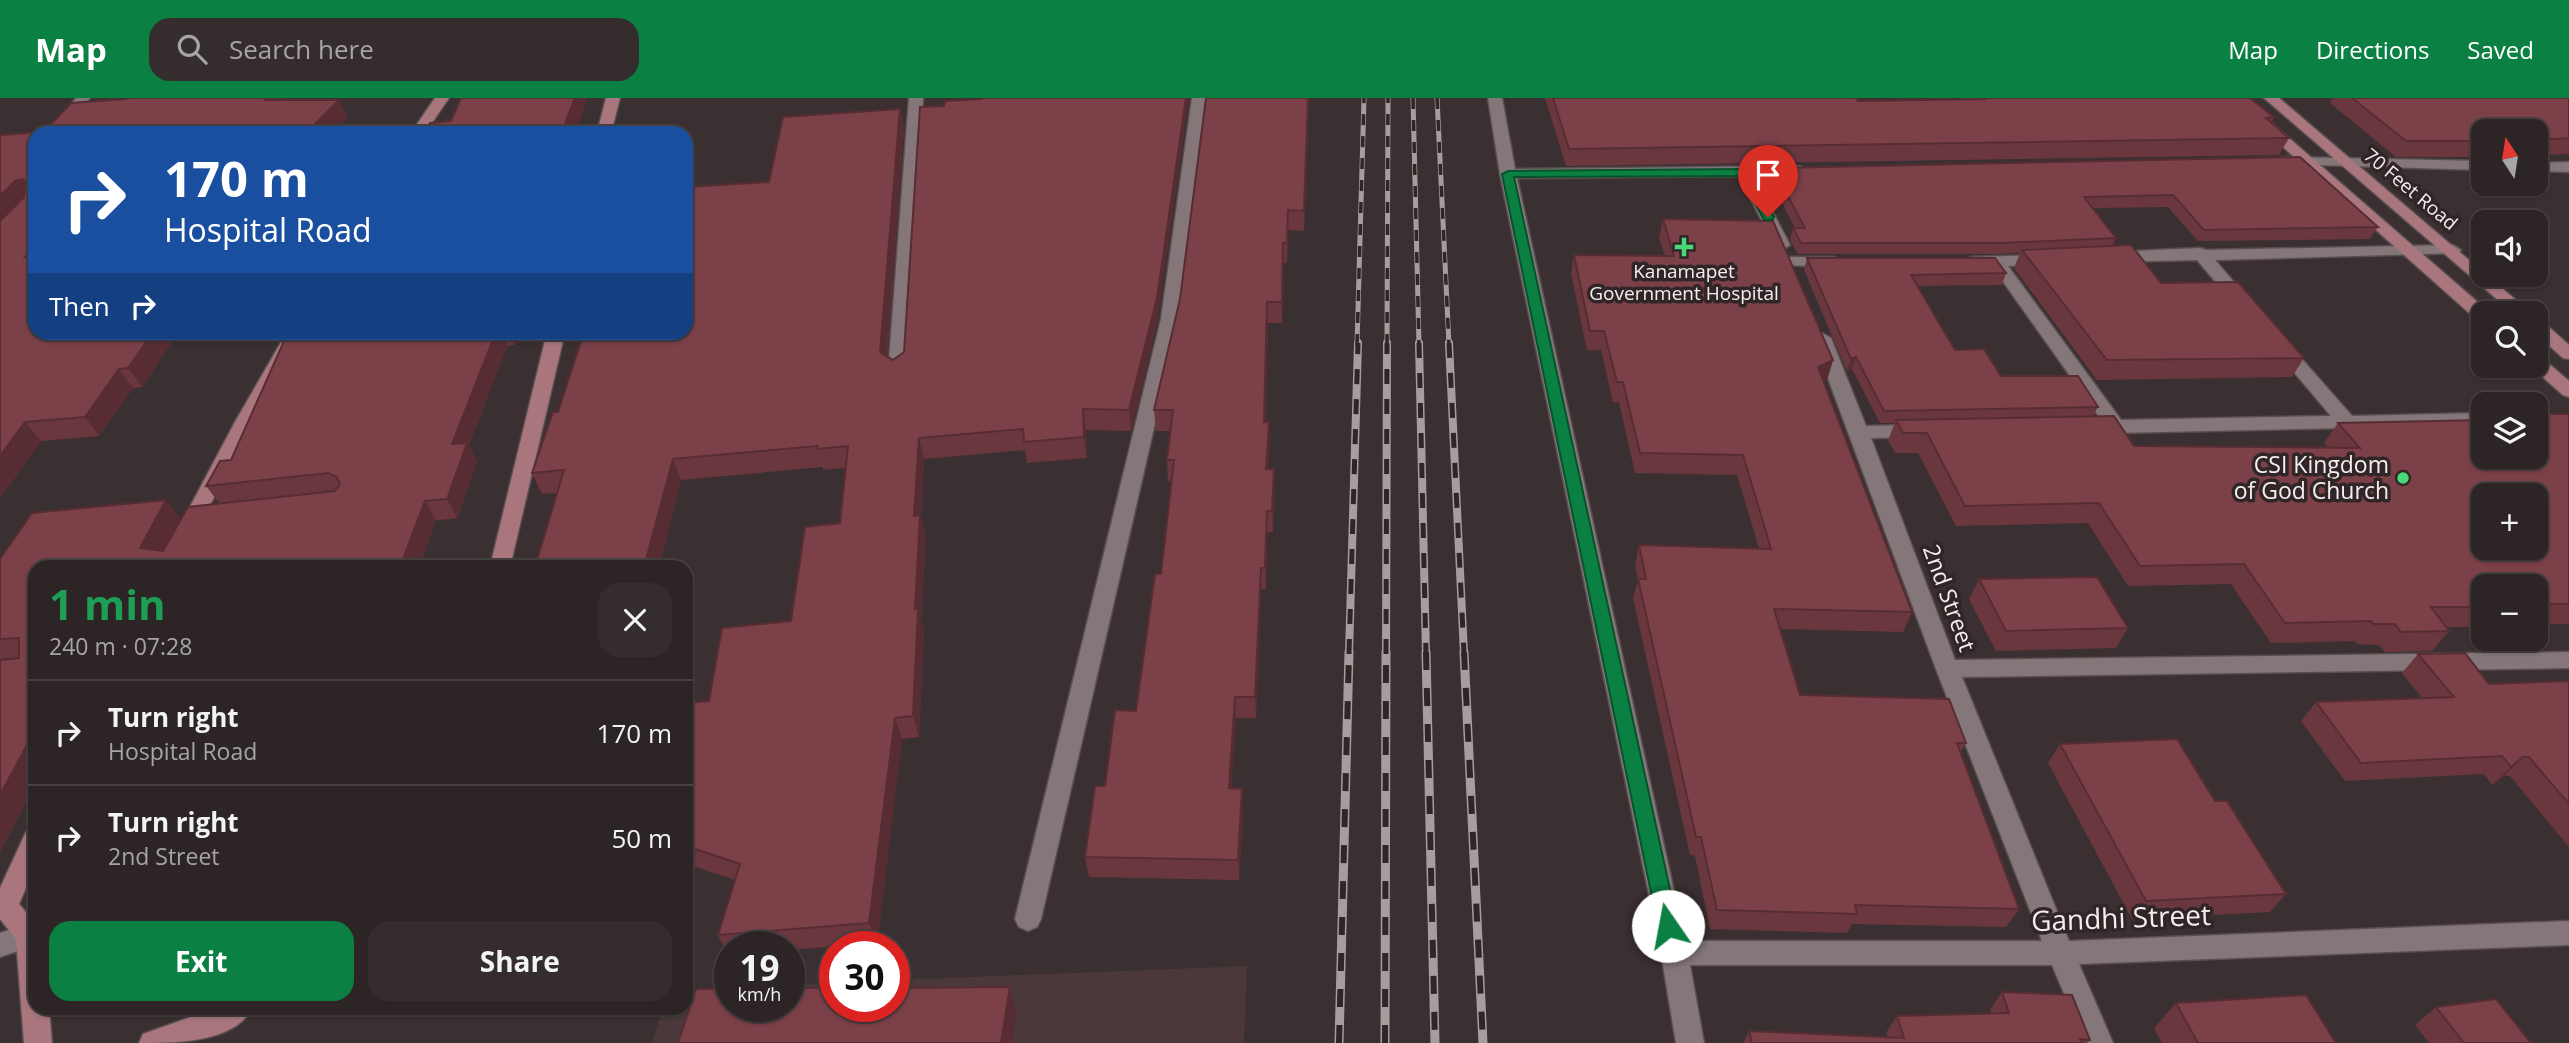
<!DOCTYPE html>
<meta charset="utf-8">
<style>
:root{--surface:#2c2425;--page:#342c2d;--text:#f1f3f6;--muted:#a6a4a7;--line:#484142;--accent:#0b8043}
body{margin:0;font-family:"Open Sans",sans-serif;background:var(--page);color:var(--text);height:100vh;display:flex;flex-direction:column;font-size:26px;white-space:nowrap}
*{box-sizing:border-box;margin:0}
p{font-size:23px;color:var(--muted)}
.icon{flex:none;width:38px;height:38px;fill:none;stroke:currentColor;stroke-width:2;stroke-linecap:round;stroke-linejoin:round}
.map{position:relative;flex:1;overflow:hidden}
.sheet{position:absolute;left:28px;top:462px;width:665px;height:455px;display:flex;flex-direction:column;background:var(--surface);border-radius:21px;box-shadow:0 2px 5px #0004,0 0 0 2px var(--line)}
.sheet>*{flex:none}
.top-card{position:absolute;left:28px;top:28px;width:665px;height:214px;border-radius:21px;box-shadow:0 2px 5px #0004,0 0 0 2px var(--line);background:#1a4fa0;color:#fff;overflow:hidden}
.needle{width:46px;rotate:348deg}
.buttons{position:absolute;left:2471px;top:21px;display:grid;gap:14px}
.buttons a{display:grid;place-items:center;width:77px;height:77px;border-radius:14px;background:var(--surface);box-shadow:0 2px 5px #0004,0 0 0 2px var(--line);font-size:35px}
.speed{position:absolute;left:714px;top:833px;display:flex;gap:14px;font-size:35px;font-weight:700;text-align:center}
.speed>*{display:grid;place-content:center;width:91px;height:91px;border-radius:50%;background:var(--surface);box-shadow:0 2px 5px #0004,0 0 0 2px var(--line);line-height:1}
.speed small{font-size:18px;font-weight:400}
.speed .limit{border:10px solid #d22;background:#fff;color:#111}
.pin{position:absolute;display:grid;place-items:center;width:60px;height:60px;color:#fff;margin:-72px -30px;border-radius:50% 50% 50% 0;rotate:-45deg;box-shadow:0 0 7px #0007}
.pin .icon{rotate:45deg}
.me{position:absolute;width:77px;margin:-38px;rotate:348deg;stroke-linejoin:round;filter:drop-shadow(0 0 5px #0008)}
.turn{display:flex;align-items:center;gap:24px;height:147px;padding:0 21px;font-size:32px}
.turn .icon{width:91px;height:91px;stroke-width:2.5}
.turn b{display:block;font-size:49px;line-height:60px}
.then{display:flex;align-items:center;height:66px;padding:0 21px;background:#0003;gap:14px;font-size:26px}
.round{display:grid;place-items:center;flex:none;width:74px;height:74px;border-radius:21px;background:var(--page)}
.summary{display:flex;align-items:center;justify-content:space-between;height:119px;padding:0 21px}
h1{font-size:42px;font-weight:700;line-height:52px;color:#1e9e55}
.button{display:flex;gap:14px;margin-top:auto;padding:14px 21px}
.button a{flex:1;height:80px;border-radius:21px;background:var(--accent);color:#fff;font-size:28px;font-weight:700;line-height:80px;text-align:center}
.button a+a{background:var(--page);color:var(--text)}
ul{padding:0;list-style:none}
li{display:flex;align-items:center;gap:21px;height:105px;padding:0 21px;border-top:2px solid var(--line)}
li div{flex:1}
li b{display:block;font-size:26px}
li em{font-style:normal}
header{display:flex;align-items:center;gap:42px;box-sizing:border-box;height:98px;padding:0 35px;background:var(--accent);color:#fff}
header strong{font-size:33px}
nav{display:flex;gap:38px;margin-inline-start:auto;font-size:24px}
.search{width:490px;height:63px;background:var(--page);display:flex;align-items:center;gap:18px;box-sizing:border-box;padding:0 24px;border-radius:21px;color:var(--muted);font-size:26px}
.map>svg:first-child{display:block}
.built{fill:#4a383a}
.lines{fill:none;stroke-linecap:round;stroke-linejoin:round}
.minor-casing{stroke:#594f50;stroke-width:3}
.secondary-casing{stroke:#594f50;stroke-width:3}
.minor{fill:#857779;fill-rule:evenodd}
.secondary{fill:#a9767e;fill-rule:evenodd}
.rail-far2-casing{stroke:#a69d9e;stroke-width:5}
.rail-far1-casing{stroke:#a69d9e;stroke-width:8}
.rail-casing{stroke:#a69d9e;stroke-width:9}
.rail-far2{stroke:#312627;stroke-width:3.5;stroke-dasharray:11;stroke-linecap:butt}
.rail-far1{stroke:#312627;stroke-width:5;stroke-dasharray:15;stroke-linecap:butt}
.rail{stroke:#312627;stroke-width:6;stroke-dasharray:18;stroke-linecap:butt}
.wall{fill:#6b373f}
.shaded-wall{fill:#572d33}
.building{fill:#7c4049;stroke:#572d33;stroke-width:2;fill-rule:evenodd}
.route{fill:#0b8043;stroke:#07532c;stroke-width:2}
.poi-dot{fill:#4ad778;stroke:#312627;stroke-width:2.5}
.labels{text-anchor:middle;stroke-width:7;stroke-linejoin:round;paint-order:stroke}
.far-street-label{font-size:19px;fill:#f5edee;stroke:#312627}
.far-poi-label{font-size:19px;fill:#f5edee;stroke:#312627}
.poi-label{font-size:23px;fill:#f5edee;stroke:#312627;text-anchor:end}
.street-label{font-size:23px;fill:#f5edee;stroke:#312627}
.near-street-label{font-size:28px;fill:#f5edee;stroke:#312627}
</style>
<header>
<strong>Map</strong>
<div class="search"><svg class="icon" aria-label="search" viewBox="0 0 24 24"><circle cx="10" cy="10" r="6"/><path d="M15 15l6 6"/></svg>Search here</div>
<nav><a>Map</a><a>Directions</a><a>Saved</a></nav>
</header>
<div class="map">
<svg width="2569" height="945" viewBox="0 0 2569 945">
<rect width="100%" height="100%" fill="#3b3031"/>
<polygon class="built" points="1247,868 1244,945 652,945 663,910 686,910 686,891 730,889 730,908 789,908 789,887 835,885 835,908 894,908 894,882"/>
<g class="lines">
<g class="minor-casing">
<g id="minor">
<polygon points="76,0 90,0 63,35 48,35"/>
<polygon points="909,0 923,0 906,275 897,281 888,275"/>
<polygon points="1192,0 1206,0 1179,221 1041,821 1037,829 1028,833 1019,829 1015,821 1161,221"/>
<polygon points="1488,0 1502,0 1515,71 1800,68 1808,73 1800,78 1754,78 1790,147 1782,152 1774,147 1739,78 1517,80 1685,843 2042,843 1936,571 1813,240 1822,235 1831,240 1866,328 1918,327 1925,329 1927,333 1925,337 1918,339 1871,340 1955,562 2569,554 2569,570 1962,579 2069,843 2569,823 2569,847 2079,866 2113,945 2085,945 2052,867 1690,867 1704,945 1676,945 1661,855 1500,76"/>
<polygon points="2287,59 2483,63 2483,72 2282,66 2280,63 2282,60"/>
<polygon points="2569,64 2569,74 2536,73 2536,65"/>
<polygon points="2453,147 2461,152 2459,155 2215,162 2251,204 2242,209 2236,208 2197,162 2111,164 2103,159 2111,154 2200,150 2206,152"/>
<polygon points="2044,157 2052,162 2050,165 2008,168 2121,322 2331,318 2271,247 2280,242 2286,243 2352,318 2483,315 2483,327 2116,335 2086,333 2084,329 2086,325 2102,323 1992,168 1971,169 1963,164 1971,159"/>
<polygon points="1790,159 1834,159 1842,164 1834,169 1784,167 1782,164"/>
<polygon points="29,825 35,827 35,847 0,859 0,835"/>
</g>
</g>
<g class="secondary-casing">
<g id="secondary">
<polygon points="435,0 449,0 425,35 411,35"/>
<polygon points="606,0 620,0 611,35 597,35"/>
<polygon points="2228,0 2243,0 2489,214 2483,215 2483,223 2477,222"/>
<polygon points="2264,0 2279,0 2531,215 2513,215"/>
<polygon points="2536,222 2542,223 2569,247 2569,261 2563,260 2536,236"/>
<polygon points="287,234 304,234 253,324 178,469 158,469 235,324"/>
<polygon points="547,234 565,234 510,469 490,469"/>
<polygon points="2536,259 2542,260 2569,283 2569,299 2563,297 2530,268 2536,268"/>
<polygon points="35,730 35,769 19,806 35,825 35,910 49,910 52,945 24,945 16,841 0,821 0,790 26,734"/>
<path d="M216,910H252C235,945 174,945 139,945L143,936Z"/>
</g>
</g>
<use href="#minor" class="minor"/>
<use href="#secondary" class="secondary"/>
<g class="rail-far2-casing">
<g id="rail-far2">
<polyline points="1413,0 1419,247"/>
<polyline points="1437,0 1449,247"/>
<polyline points="1357,247 1364,0"/>
<polyline points="1387,247 1388,0"/>
</g>
</g>
<g class="rail-far1-casing">
<g id="rail-far1">
<polyline points="1419,245 1426,556"/>
<polyline points="1449,245 1464,556"/>
<polyline points="1349,556 1358,245"/>
<polyline points="1386,556 1387,245"/>
</g>
</g>
<g class="rail-casing">
<g id="rail">
<polyline points="1426,554 1435,945"/>
<polyline points="1464,554 1483,945"/>
<polyline points="1339,945 1349,554"/>
<polyline points="1385,945 1386,554"/>
</g>
</g>
<use href="#rail-far2" class="rail-far2"/>
<use href="#rail-far1" class="rail-far1"/>
<use href="#rail" class="rail"/>
</g>
<g class="wall">
<polygon points="1309,0 1304,133 1288,132 1287,165 1283,165 1282,225 1268,225 1265,324 1269,324 1268,371 1274,392 1273,434 1267,434 1266,491 1261,491 1256,620 1236,620 1231,690 1243,711 1239,782 1089,779 1085,759 1105,688 1136,613 1161,476 1171,383 1168,383 1167,362 1170,333 1156,333 1154,312 1180,201"/>
<polygon points="1545,0 1856,0 1858,3 1962,1 1961,0 2250,0 2274,19 2271,24 2289,40 2279,57 1566,68"/>
<polygon points="2333,0 2569,0 2569,56 2536,57 2536,33 2483,33 2483,59 2396,59 2330,5"/>
<polygon points="126,1 339,2 347,19 332,35 35,35 35,234 178,234 142,289 133,290 99,338 41,343 0,400 0,37 44,34"/>
<polygon points="900,11 904,30 887,258 893,262 1158,220 1131,333 1086,332 1087,360 1027,365 1025,352 924,361 921,419 926,438 921,522 924,532 919,639 902,641 877,845 789,852 789,849 730,849 730,857 728,857 718,837 735,782 696,769 686,796 686,605 709,603 791,523 840,425 846,370 823,372 823,369 681,382 659,469 535,469 558,395 542,396 532,375 558,314 769,84"/>
<polygon points="2300,59 2378,129 2370,141 2198,143 2168,109 2093,110 2116,140 2112,148 2161,185 2304,260 2292,279 2097,282 2014,170 2020,155 1997,156 1798,156 1790,142 1793,130 1795,130 1770,81 1773,70"/>
<polygon points="1663,121 1833,262 1827,282 1824,283 1912,514 1903,534 1780,531 1800,597 1966,645 1960,655 2019,811 2006,829 1852,826 1847,835 1710,831 1695,758 1690,757 1633,500 1638,483 1635,467 1639,447 1759,450 1737,377 1635,375 1619,304 1613,304 1601,252 1587,252 1571,175 1574,157 1665,158 1659,140"/>
<polygon points="1807,160 2006,175 2002,187 1917,188 1955,252 2001,278 2098,309 2093,318 2134,348 2328,350 2324,345 2338,325 2483,359 2569,316 2569,526 2536,526 2536,488 2483,488 2483,529 2447,529 2449,533 2432,553 2385,554 2379,547 2357,546 2355,543 2271,545 2231,486 2128,488 2088,425 1956,428 1918,355 1895,355 1888,342 1895,325 1880,325 1852,271 1847,273 1804,172"/>
<polygon points="288,234 519,234 515,247 507,248 469,347 477,364 457,420 35,469 35,687 0,754 0,562 13,560 0,561 0,461 181,421 175,433 219,405 206,388 231,362"/>
<polygon points="1979,481 2128,530 2116,550 1996,553 1969,501"/>
<polygon points="2418,556 2489,586 2569,583 2569,749 2510,678 2504,678 2492,687 2484,676 2345,683 2301,623 2316,604 2422,600 2402,575"/>
<polygon points="2060,646 2215,703 2286,796 2270,814 2132,821 2048,665"/>
<polygon points="2002,894 2090,942 2087,945 1743,945 1749,933 1888,939 1886,935 1897,918 1991,915 1990,912"/>
<polygon points="2176,905 2336,945 2162,945 2154,930"/>
<polygon points="2436,909 2531,945 2429,945 2415,927"/>
</g>
<g class="shaded-wall">
<polygon points="267,0 288,0 274,19 265,2"/>
<polygon points="575,0 588,0 575,35 561,35"/>
<polygon points="1186,0 1189,0 1158,220 1131,333 1129,312"/>
<polygon points="339,2 347,19 332,35 306,35"/>
<polygon points="900,11 904,30 885,275 880,254"/>
<polygon points="22,81 34,99 0,129 0,98 15,83"/>
<polygon points="35,147 35,173 25,159"/>
<polygon points="1267,204 1268,225 1265,345 1264,324"/>
<polygon points="153,234 178,234 142,289 128,270"/>
<polygon points="496,234 501,234 507,248 469,347 477,364 457,420 447,401 452,346"/>
<polygon points="509,234 519,234 515,247"/>
<polygon points="1856,259 1852,271 1847,273 1851,261"/>
<polygon points="1833,262 1827,282 1812,288 1818,269"/>
<polygon points="119,271 133,290 99,338 85,319"/>
<polygon points="1083,311 1086,332 1087,360 1084,339"/>
<polygon points="25,324 41,343 0,400 0,358"/>
<polygon points="1269,324 1270,345 1267,392 1266,371"/>
<polygon points="919,340 924,361 921,419 926,438 921,522 924,532 919,639 913,618 915,511 914,418"/>
<polygon points="673,361 681,382 659,469 644,469"/>
<polygon points="1274,371 1274,392 1273,434 1272,413"/>
<polygon points="166,402 181,421 156,469 140,450"/>
<polygon points="425,403 436,422 419,469 400,469"/>
<polygon points="1267,413 1267,434 1266,491 1265,470"/>
<polygon points="1261,470 1261,491 1256,620 1255,599"/>
<polygon points="1235,599 1236,620 1230,711 1229,690"/>
<polygon points="895,620 902,641 877,845 869,825"/>
<polygon points="35,632 35,687 0,754 0,697"/>
<polygon points="2523,659 2504,678 2492,687 2511,669"/>
<polygon points="1242,691 1243,711 1239,782 1238,762"/>
<polygon points="686,749 696,769 686,796"/>
<polygon points="1010,889 1016,914 1012,945 1001,945"/>
</g>
<g class="building">
<polygon points="128,0 267,0 265,2 339,2 306,35 35,35 35,147 25,159 35,158 35,234 153,234 128,270 119,271 85,319 25,324 0,358 0,123 24,99 25,83 22,81 15,83 0,98 0,37 44,34 71,5 126,1"/>
<polygon points="461,0 575,0 561,35 425,35 430,25 451,23"/>
<polygon points="981,0 1186,0 1157,200 1129,312 1083,311 1084,339 1024,344 1023,331 919,340 914,418 920,417 915,511 918,511 913,618 895,620 869,825 718,837 740,766 686,748 686,605 709,603 722,530 791,523 805,429 840,425 848,348 817,351 817,348 673,361 644,469 535,469 564,372 532,375 553,314 558,314 584,234 686,234 686,89 769,84 783,19 900,11 880,254 893,262 904,254 920,9 944,8 945,3 981,1"/>
<polygon points="1206,0 1308,0 1304,113 1288,112 1287,145 1283,145 1282,204 1267,204 1264,324 1269,324 1266,371 1274,371 1272,413 1267,413 1265,470 1261,470 1255,599 1235,599 1229,690 1242,691 1238,762 1085,759 1095,688 1105,688 1115,612 1136,613 1155,476 1161,476 1174,362 1167,362 1173,312 1154,312 1180,201"/>
<polygon points="1553,0 1856,0 1858,3 1984,1 1983,0 2250,0 2274,19 2266,20 2289,40 1569,51"/>
<polygon points="2352,0 2569,0 2569,40 2536,42 2536,33 2483,33 2483,43 2406,43"/>
<polygon points="2300,59 2378,129 2204,132 2173,97 2084,99 2116,140 2002,145 1801,145 1793,130 1805,130 1773,70"/>
<polygon points="1663,121 1773,123 1833,262 1818,269 1912,514 1774,511 1800,597 1949,601 1966,645 1957,645 2019,811 1855,807 1857,816 1717,812 1701,739 1696,739 1638,481 1646,481 1639,447 1771,451 1743,357 1640,355 1623,284 1617,284 1604,233 1590,233 1574,157 1674,158"/>
<polygon points="2131,147 2161,185 2238,184 2304,260 2107,262 2022,152"/>
<polygon points="1807,160 1995,160 2006,175 1911,177 1955,252 1984,251 2001,278 2078,278 2098,309 1884,313 1856,259 1851,261"/>
<polygon points="288,234 496,234 452,346 467,345 447,401 425,403 400,469 35,469 35,632 0,697 0,562 19,560 19,540 0,541 0,461 32,415 166,402 140,450 163,453 188,409 335,393 340,386 337,379 328,375 206,388 220,363 231,362"/>
<path d="M2536,316H2569V506H2536V488H2483V509H2431L2449,533L2401,534L2395,526H2373L2371,523L2285,525L2244,466L2140,468L2099,405L1965,408L1927,335H1903L1896,322L2114,318L2134,348L2360,350L2338,325L2483,322V359H2536ZM2483,397H2536V450H2483Z"/>
<polygon points="2097,479 2128,530 2006,533 1979,481"/>
<polygon points="2465,555 2489,586 2569,583 2569,706 2529,659 2523,659 2511,669 2502,658 2361,665 2316,604 2454,599 2418,556"/>
<polygon points="2177,641 2215,703 2227,703 2286,796 2146,803 2060,646"/>
<polygon points="1010,889 1001,945 678,945 696,891 730,891 730,908 789,908 789,890 835,890 835,908 894,908 894,890"/>
<polygon points="2002,894 2072,897 2090,942 2080,941 2082,945 1752,945 1749,933 1904,940 1897,918 2009,915"/>
<polygon points="2306,897 2336,945 2198,945 2176,905"/>
<polygon points="2496,901 2531,945 2464,945 2436,909"/>
</g>
<polygon class="route" points="1745,71 1751,75 1774,119 1772,122 1764,122 1741,78 1514,79 1678,828 1675,834 1668,837 1661,834 1658,828 1502,76 1508,73"/>
<g class="poi-dot">
<path d="M1680.5 138.5h7v7h7v7h-7v7h-7v-7h-7v-7h7z"/>
<circle cx="2403" cy="380" r="7"/>
</g>
<g class="labels">
<g class="far-street-label">
<text transform="translate(2411 91) rotate(40)" y="7">70 Feet Road</text>
</g>
<g class="far-poi-label">
<text x="1684" y="180">Kanamapet<tspan x="1684" dy="22">Government Hospital</tspan></text>
</g>
<g class="poi-label">
<text x="2389" y="375">CSI Kingdom<tspan x="2389" dy="26">of God Church</tspan></text>
</g>
<g class="street-label">
<text transform="translate(1949 500) rotate(70)" y="8">2nd Street</text>
</g>
<g class="near-street-label">
<text transform="translate(2121 820) rotate(-2)" y="10">Gandhi Street</text>
</g>
</g>
</svg>
<div class="buttons">
<a><svg class="needle" viewBox="-14 -14 28 28"><path d="M0-13l5 13h-10z" fill="#e53935"/><path d="M0 13l5-13h-10z" fill="#a6a4a7"/></svg></a>
<a><svg class="icon" aria-label="sound" viewBox="0 0 24 24"><path d="M4 9h4l5-4v14l-5-4H4zM17 9q2 3 0 6"/></svg></a>
<a><svg class="icon" aria-label="search" viewBox="0 0 24 24"><circle cx="10" cy="10" r="6"/><path d="M15 15l6 6"/></svg></a>
<a><svg class="icon" aria-label="layers" viewBox="0 0 24 24"><path d="M12 4l9 5-9 5-9-5zM3 14l9 5 9-5"/></svg></a>
<a>+</a>
<a>−</a>
</div>
<div class="speed"><div>19<small>km/h</small></div><div class="limit">30</div></div>
<div class="pin" style="left:1768px;top:119px;background:#d93025"><svg class="icon" aria-label="arrive" viewBox="0 0 24 24"><path d="M6 21V4h12l-3 4 3 4H6"/></svg></div>
<svg class="me" style="left:1668px;top:828px" viewBox="-20 -20 40 40"><circle r="19" fill="#fff"/><path d="M0-13L10 11 0 6-10 11z" fill="#0b8043"/></svg>
<div class="top-card">
<div class="turn"><svg class="icon" aria-label="right" viewBox="0 0 24 24"><path d="M7 20v-9h11M14 6l5 5-5 5"/></svg><div><b>170 m</b>Hospital Road</div></div>
<div class="then">Then<svg class="icon" aria-label="right" viewBox="0 0 24 24"><path d="M7 20v-9h11M14 6l5 5-5 5"/></svg></div>
</div>
<section class="sheet">
<div class="summary"><div><h1>1 min</h1><p>240 m · 07:28</p></div><a class="round"><svg class="icon" aria-label="close" viewBox="0 0 24 24"><path d="M6 6l12 12M18 6L6 18"/></svg></a></div>
<ul>
<li><svg class="icon" aria-label="right" viewBox="0 0 24 24"><path d="M7 20v-9h11M14 6l5 5-5 5"/></svg><div><b>Turn right</b><p>Hospital Road</p></div><em>170 m</em></li>
<li><svg class="icon" aria-label="right" viewBox="0 0 24 24"><path d="M7 20v-9h11M14 6l5 5-5 5"/></svg><div><b>Turn right</b><p>2nd Street</p></div><em>50 m</em></li>
</ul>
<div class="button"><a>Exit</a><a>Share</a></div>
</section>
</div>
